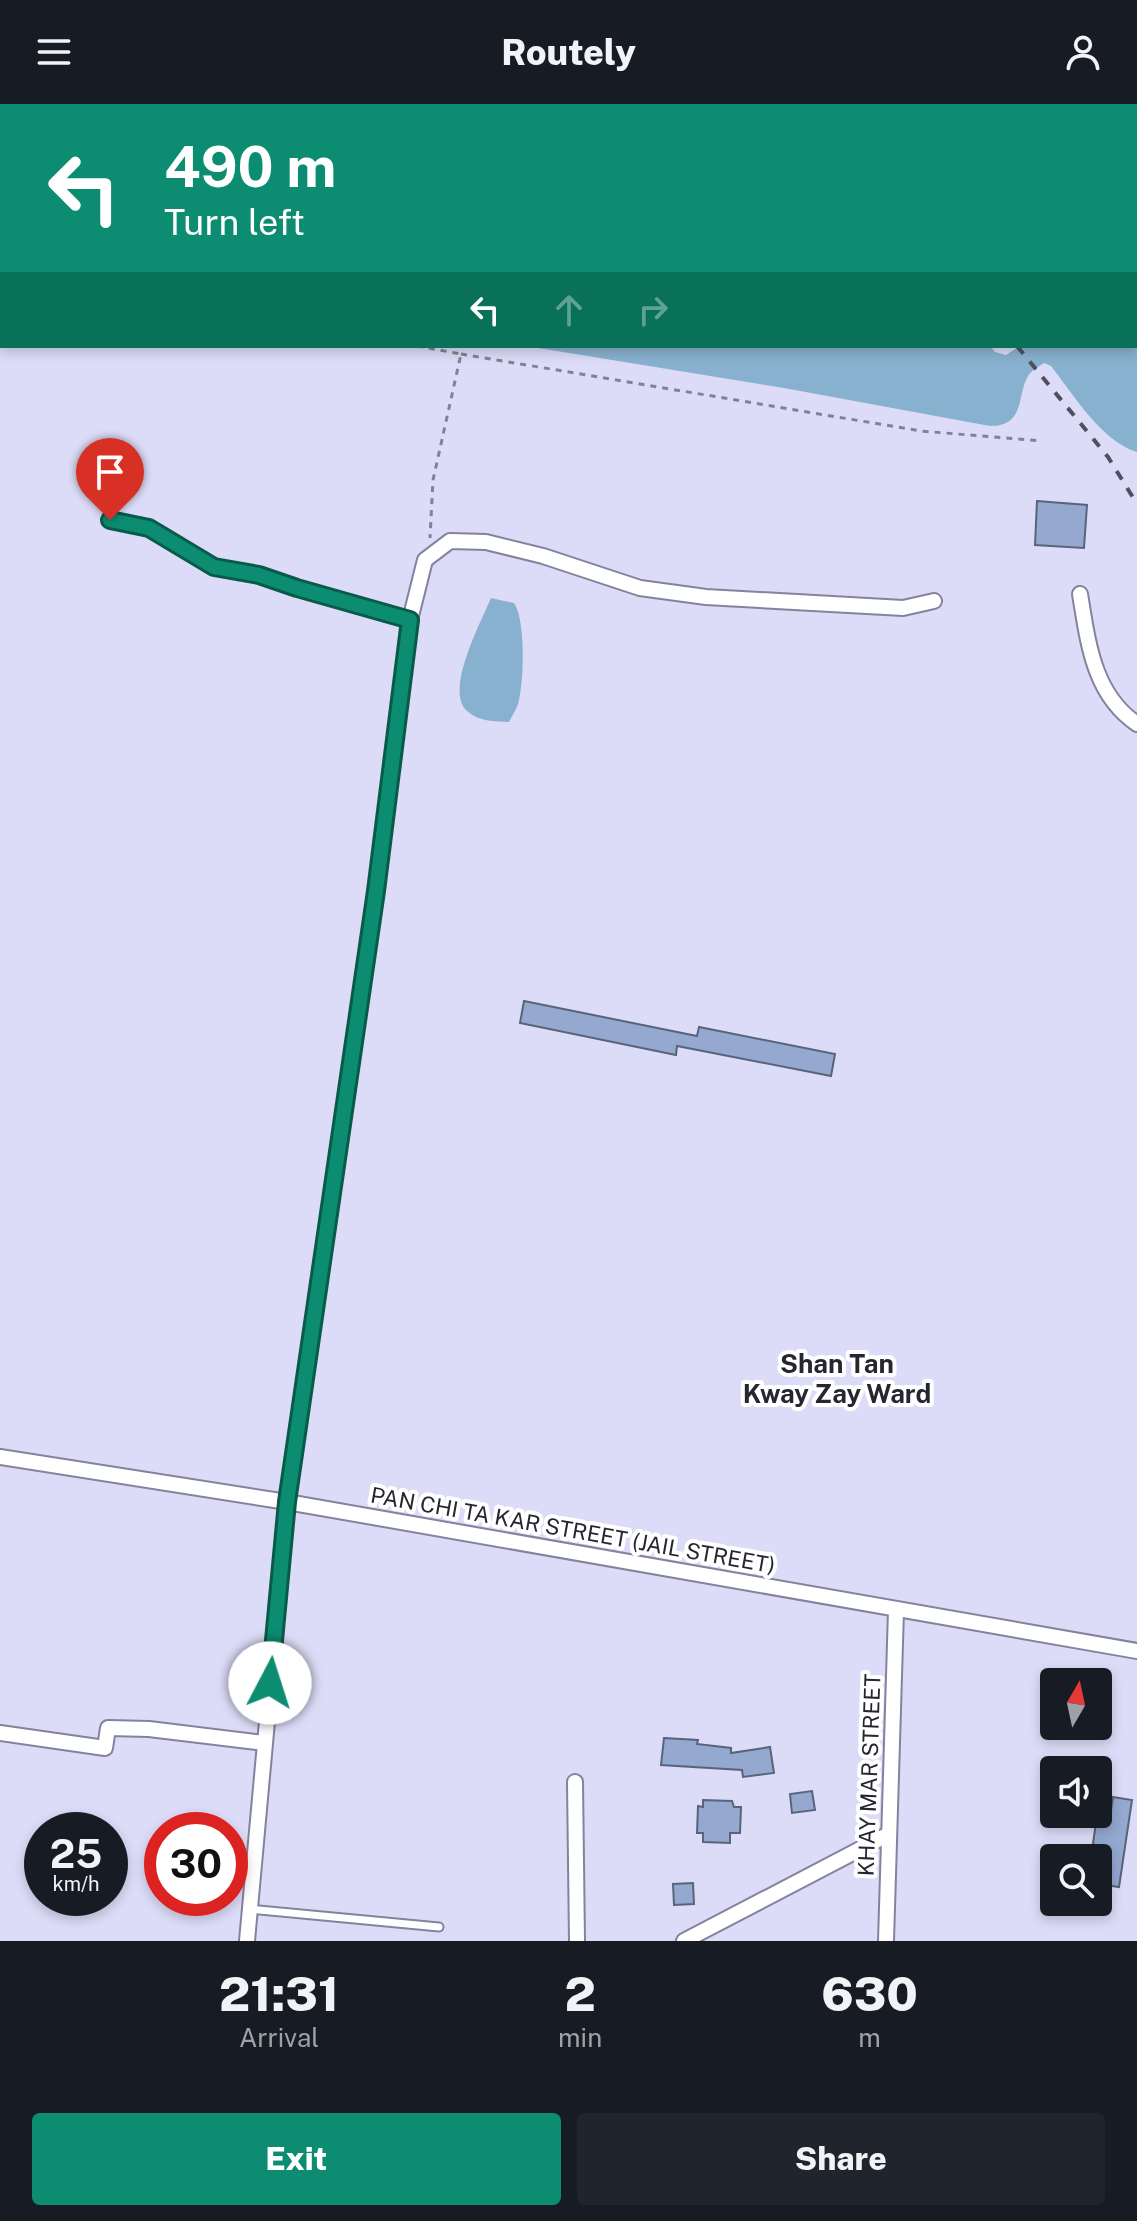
<!DOCTYPE html>
<style>
:root{--surface:#171b24;--page:#20242c;--text:#f1f3f6;--muted:#9ea1a6;--accent:#0c8c71}
body{margin:0;font-family:"Public Sans",sans-serif;background:var(--page);color:var(--text);height:100vh;display:flex;flex-direction:column;font-size:30px;white-space:nowrap}
*{box-sizing:border-box;margin:0}
p{font-size:26px;color:var(--muted)}
.icon{flex:none;width:44px;height:44px;fill:none;stroke:currentColor;stroke-width:2;stroke-linecap:round;stroke-linejoin:round}
.map{position:relative;height:1837px;overflow:hidden}
.side{display:flex;flex-direction:column;background:var(--surface);flex:1}
.side>*{flex:none}
.banner{position:absolute;left:0px;top:0px;width:1138px;height:244px;box-shadow:0 4px 12px #0003;background:#0c8c71;color:#fff;overflow:hidden}
.needle{width:52px;rotate:9deg}
.controls{position:absolute;left:1040px;top:1564px;display:grid;gap:16px}
.controls a{display:grid;place-items:center;width:72px;height:72px;border-radius:8px;background:var(--surface);box-shadow:0 4px 12px #0003;font-size:40px}
.speed{position:absolute;left:24px;top:1708px;display:flex;gap:16px;font-size:40px;font-weight:700;text-align:center}
.speed>*{display:grid;place-content:center;width:104px;height:104px;border-radius:50%;background:var(--surface);box-shadow:0 4px 12px #0003;line-height:1}
.speed small{font-size:20px;font-weight:400}
.speed .limit{border:12px solid #d22;background:#fff;color:#111}
.pin{position:absolute;display:grid;place-items:center;width:68px;height:68px;color:#fff;margin:-82px -34px;border-radius:50% 50% 50% 0;rotate:-45deg;box-shadow:0 0 8px #0007}
.pin .icon{rotate:45deg}
.me{position:absolute;width:88px;margin:-44px;rotate:5deg;stroke-linejoin:round;filter:drop-shadow(0 0 6px #0008)}
.turn{display:flex;align-items:center;gap:28px;height:168px;padding:0 32px;font-size:36px}
.turn .icon{width:104px;height:104px;stroke-width:2.5}
.turn b{display:block;font-size:56px;line-height:68px}
.lanes{display:flex;align-items:center;height:76px;padding:0 32px;background:#0003;justify-content:center;gap:40px;direction:ltr}
.lanes .off{opacity:.35}
.eta{display:flex;justify-content:space-evenly;align-items:center;height:136px;text-align:center}
.eta b{font-size:48px;font-weight:800;line-height:56px}
.action{display:flex;gap:16px;margin-top:auto;padding:16px 32px}
.action a{flex:1;height:92px;border-radius:8px;background:var(--accent);color:#fff;font-size:32px;font-weight:800;line-height:92px;text-align:center}
.action a+a{background:var(--page);color:var(--text)}
header{display:flex;justify-content:space-between;align-items:center;height:104px;padding:0 32px;background:var(--surface);font-size:36px;font-weight:800}
.map>svg:first-child{display:block}
.water{fill:#88b1cf}
.building{fill:#94a8d0;stroke:#58647a;stroke-width:2}
.lines{fill:none;stroke-linecap:round;stroke-linejoin:round}
.service-casing{stroke:#84839d;stroke-width:11}
.minor-casing{stroke:#84839d;stroke-width:18}
.path{stroke:#828195;stroke-width:3;stroke-dasharray:6 6;stroke-linecap:butt}
.service{stroke:#fff;stroke-width:7}
.minor{stroke:#fff;stroke-width:14}
.rail{stroke:#504f5e;stroke-width:4;stroke-dasharray:10 10;stroke-linecap:butt}
.route-casing{stroke:#085b49;stroke-width:20}
.route{stroke:#0c8c71;stroke-width:14}
.labels{text-anchor:middle;stroke-width:8;stroke-linejoin:round;paint-order:stroke}
.street-label{font-size:22px;fill:#262530;stroke:#fff}
.quarter-label{font-size:26px;font-weight:bold;fill:#262530;stroke:#fff}
</style>
<header><svg class="icon" aria-label="menu" viewBox="0 0 24 24"><path d="M4 6h16M4 12h16M4 18h16"/></svg>Routely<svg class="icon" aria-label="person" viewBox="0 0 24 24"><circle cx="12" cy="8" r="4"/><path d="M4 21q1-7 8-7t8 7"/></svg></header>
<div class="map">
<svg width="1137" height="1837" viewBox="0 0 1137 1837">
<rect width="100%" height="100%" fill="#dddcf8"/>
<g class="water">
<path d="M1137,211V348C1102,338 1073,290 1051,262L1044,259C1038,263 1032,266 1028,272C1018,288 1024,316 1000,321C994,323 985,321 979,320L784,284L526,242H990L995,248L1006,251L1020,242H1136Z"/>
<path d="M491,494L514,499C526,516 524,580 518,600C516,606 512,612 509,618C494,617 479,618 467,607C444,587 481,518 491,494Z"/>
</g>
<g class="building">
<polygon points="1037,397 1087,401 1084,444 1035,441"/>
<polygon points="524,897 697,932 699,923 835,950 831,972 677,942 676,951 520,919"/>
<polygon points="664,1634 698,1636 697,1640 731,1644 731,1649 770,1643 774,1669 743,1673 742,1666 661,1661"/>
<polygon points="812,1687 815,1706 792,1709 790,1690"/>
<polygon points="1113,1693 1132,1696 1119,1783 1098,1780 1098,1754 1091,1754 1097,1711 1110,1713"/>
<polygon points="703,1696 732,1697 734,1703 741,1703 740,1729 730,1729 730,1739 703,1738 703,1729 697,1729 698,1702 703,1703"/>
<polygon points="693,1779 694,1800 674,1801 673,1780"/>
</g>
<g class="lines">
<g class="service-casing">
<polyline id="service" points="249,1805 439,1823"/>
</g>
<g class="minor-casing">
<g id="minor">
<polyline points="872,0 873,2"/>
<polyline points="1136,202 1137,202"/>
<polyline points="110,416 149,424 214,463 259,471 297,484 410,516"/>
<path d="M1080,490C1088,538 1093,590 1137,620"/>
<polyline points="0,1353 287,1398 1137,1547"/>
<polyline points="0,1629 105,1644 108,1624 149,1625 264,1639"/>
<polyline points="575,1678 577,1837"/>
<polyline points="247,1837 287,1398 376,787 410,516 425,456 450,437 486,438 543,452 640,484 706,493 903,504 934,497"/>
<polyline points="684,1837 889,1730"/>
<polyline points="886,1837 896,1506"/>
</g>
</g>
<g class="path">
<polyline points="696,0 696,2"/>
<polyline points="690,2 694,0"/>
<polyline points="0,176 2,176"/>
<polyline points="417,242 461,250 433,376 430,434"/>
<polyline points="461,250 921,327 1041,337"/>
</g>
<use href="#service" class="service"/>
<use href="#minor" class="minor"/>
<g class="rail">
<polyline points="830,0 832,2"/>
<polyline points="1017,242 1108,353 1137,400"/>
</g>
</g>
<g class="lines">
<g class="route-casing">
<polyline id="route" points="110,416 149,424 214,463 259,471 297,484 410,516 376,787 287,1398 270,1579"/>
</g>
<use href="#route" class="route"/>
</g>
<g class="labels">
<g class="street-label">
<text transform="translate(573 1426) rotate(10)" y="8">PAN CHI TA KAR STREET (JAIL STREET)</text>
<text transform="translate(869 1671) rotate(-88)" y="8">KHAY MAR STREET</text>
</g>
<g class="quarter-label">
<text x="837" y="1269">Shan Tan<tspan x="837" dy="30">Kway Zay Ward</tspan></text>
</g>
</g>
</svg>
<div class="controls">
<a><svg class="needle" viewBox="-14 -14 28 28"><path d="M0-13l5 13h-10z" fill="#e53935"/><path d="M0 13l5-13h-10z" fill="#9ea1a6"/></svg></a>
<a><svg class="icon" aria-label="sound" viewBox="0 0 24 24"><path d="M4 9h4l5-4v14l-5-4H4zM17 9q2 3 0 6"/></svg></a>
<a><svg class="icon" aria-label="search" viewBox="0 0 24 24"><circle cx="10" cy="10" r="6"/><path d="M15 15l6 6"/></svg></a>
</div>
<div class="speed"><div>25<small>km/h</small></div><div class="limit">30</div></div>
<div class="pin" style="left:110px;top:416px;background:#d93025"><svg class="icon" aria-label="arrive" viewBox="0 0 24 24"><path d="M6 21V4h12l-3 4 3 4H6"/></svg></div>
<svg class="me" style="left:270px;top:1579px" viewBox="-20 -20 40 40"><circle r="19" fill="#fff"/><path d="M0-13L10 11 0 6-10 11z" fill="#0c8c71"/></svg>
<div class="banner">
<div class="turn"><svg class="icon" aria-label="left" viewBox="0 0 24 24"><path d="M17 20v-9H6M10 6l-5 5 5 5"/></svg><div><b>490 m</b>Turn left</div></div>
<div class="lanes"><svg class="icon" aria-label="left" viewBox="0 0 24 24"><path d="M17 20v-9H6M10 6l-5 5 5 5"/></svg><svg class="icon off" aria-label="ahead" viewBox="0 0 24 24"><path d="M12 20V5M6 11l6-6 6 6"/></svg><svg class="icon off" aria-label="right" viewBox="0 0 24 24"><path d="M7 20v-9h11M14 6l5 5-5 5"/></svg></div>
</div>
</div>
<section class="side">
<div class="eta">
<div><b>21:31</b><p>Arrival</p></div>
<div><b>2</b><p>min</p></div>
<div><b>630</b><p>m</p></div>
</div>
<div class="action"><a>Exit</a><a>Share</a></div>
</section>
